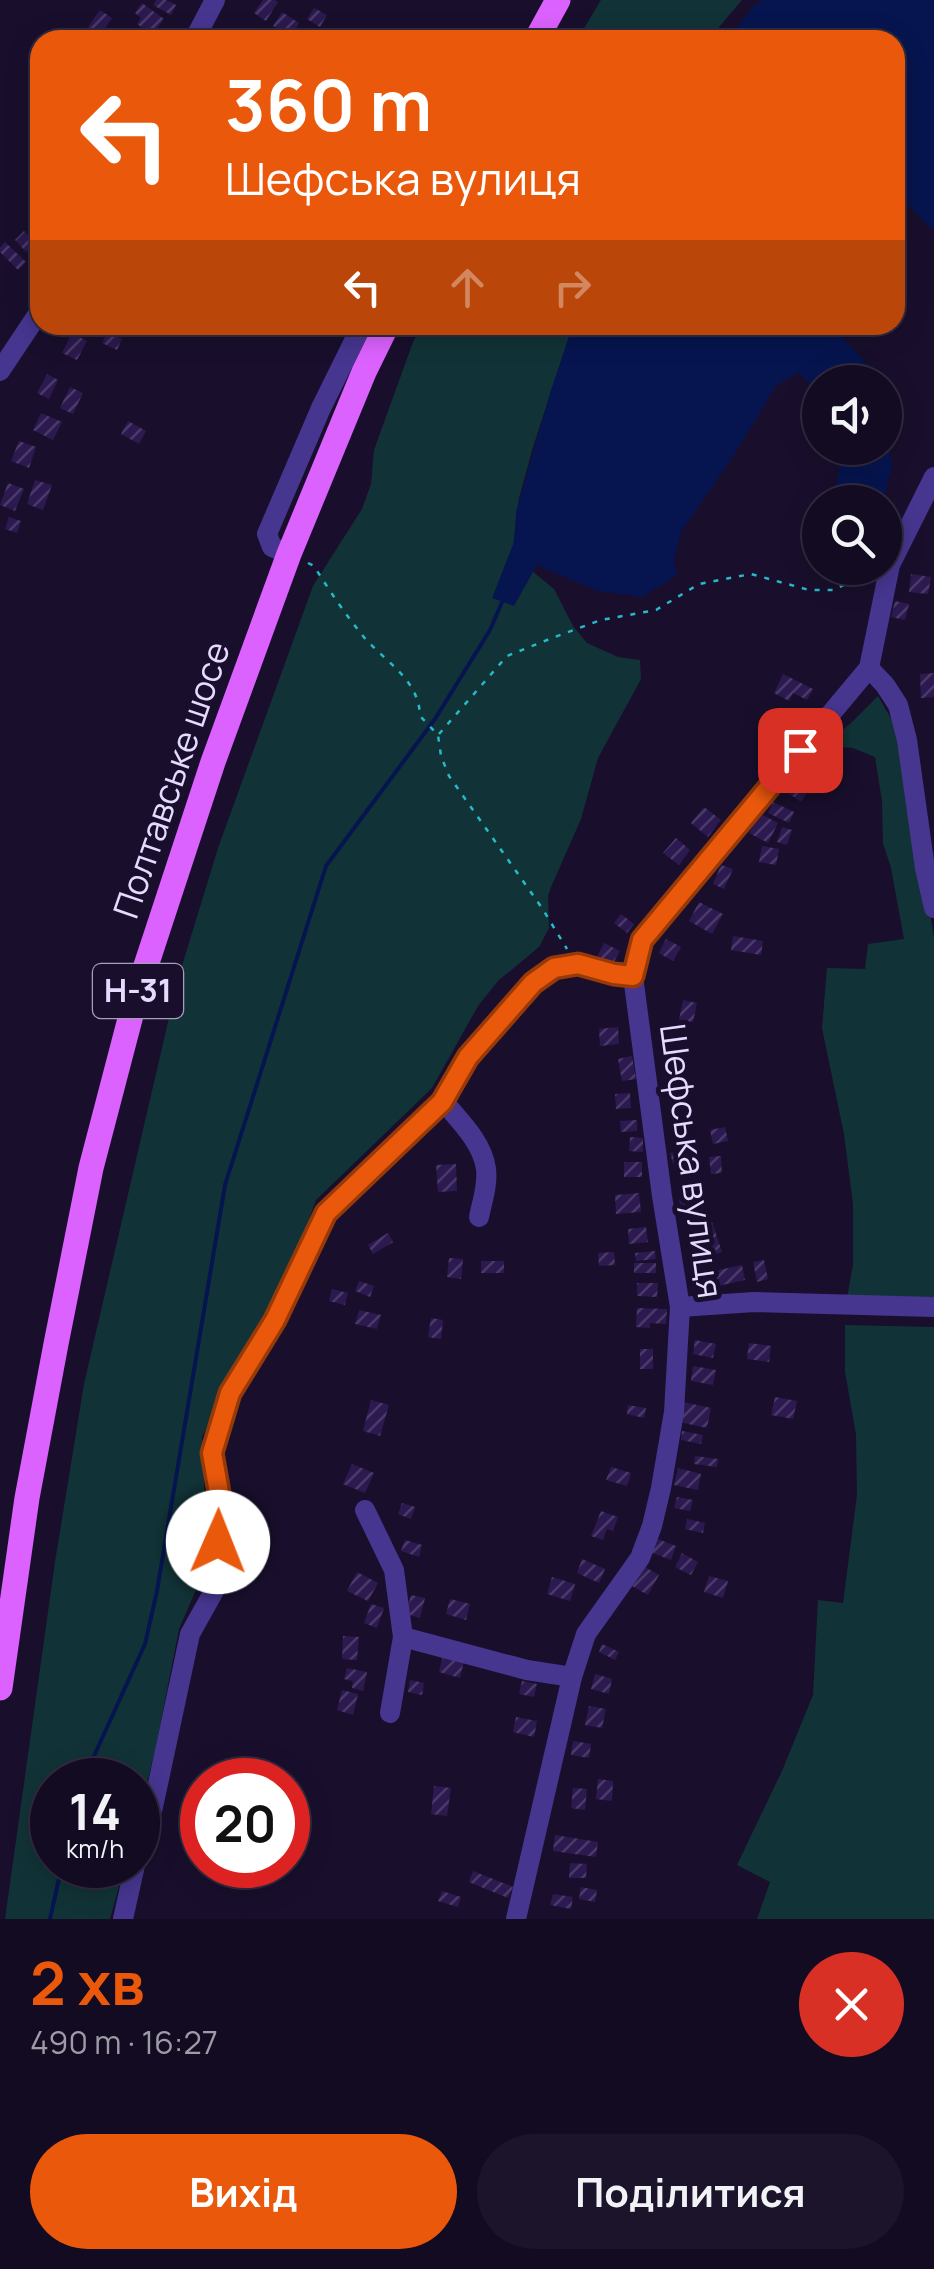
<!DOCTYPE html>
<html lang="uk">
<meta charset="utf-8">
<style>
:root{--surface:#130b22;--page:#1c142a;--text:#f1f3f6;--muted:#9d9ba5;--line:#322b40;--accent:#ea580c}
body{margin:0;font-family:Manrope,sans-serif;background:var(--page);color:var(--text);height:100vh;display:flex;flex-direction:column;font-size:38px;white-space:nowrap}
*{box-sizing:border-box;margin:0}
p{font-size:32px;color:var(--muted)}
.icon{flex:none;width:55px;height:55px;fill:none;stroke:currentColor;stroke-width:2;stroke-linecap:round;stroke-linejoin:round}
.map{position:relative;height:1919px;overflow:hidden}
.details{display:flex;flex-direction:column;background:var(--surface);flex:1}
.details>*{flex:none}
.top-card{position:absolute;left:30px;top:30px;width:875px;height:305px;border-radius:30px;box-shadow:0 5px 25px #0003,0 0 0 2px var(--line);background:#ea580c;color:#fff;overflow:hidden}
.tools{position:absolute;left:802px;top:365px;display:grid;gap:20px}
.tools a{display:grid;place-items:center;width:100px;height:100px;border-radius:50%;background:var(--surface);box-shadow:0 5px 25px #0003,0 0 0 2px var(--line);font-size:50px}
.speed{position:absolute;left:30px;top:1758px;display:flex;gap:20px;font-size:50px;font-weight:700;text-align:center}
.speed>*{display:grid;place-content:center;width:130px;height:130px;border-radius:50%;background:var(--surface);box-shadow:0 5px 25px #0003,0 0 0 2px var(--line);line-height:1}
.speed small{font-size:25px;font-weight:400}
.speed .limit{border:15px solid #d22;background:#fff;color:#111}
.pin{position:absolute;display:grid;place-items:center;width:85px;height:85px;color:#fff;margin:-42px;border-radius:20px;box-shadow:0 5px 15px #0006}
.me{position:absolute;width:110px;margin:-55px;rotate:1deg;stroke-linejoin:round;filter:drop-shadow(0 0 8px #0008)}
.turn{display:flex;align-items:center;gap:35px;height:210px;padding:0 30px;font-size:45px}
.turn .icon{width:130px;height:130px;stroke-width:2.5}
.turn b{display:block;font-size:70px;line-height:85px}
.lanes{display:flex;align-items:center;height:95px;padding:0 30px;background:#0003;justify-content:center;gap:50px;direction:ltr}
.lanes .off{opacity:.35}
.round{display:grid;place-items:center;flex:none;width:105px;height:105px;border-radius:52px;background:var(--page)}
.summary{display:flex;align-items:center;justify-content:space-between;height:170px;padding:0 30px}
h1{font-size:60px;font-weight:700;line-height:75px;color:var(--accent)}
.cta{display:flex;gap:20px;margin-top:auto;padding:20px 30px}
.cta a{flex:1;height:115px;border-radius:60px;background:var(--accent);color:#fff;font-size:40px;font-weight:700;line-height:115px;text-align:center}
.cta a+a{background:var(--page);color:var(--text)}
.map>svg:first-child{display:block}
.green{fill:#113337}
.water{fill:#06154f}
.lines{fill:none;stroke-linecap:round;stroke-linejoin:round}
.stream{stroke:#06154f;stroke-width:4}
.building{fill:url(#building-hatch)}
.path{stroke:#26b9c8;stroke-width:2.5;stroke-dasharray:5 8;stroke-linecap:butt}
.minor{stroke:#473690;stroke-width:20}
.major{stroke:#dc62ff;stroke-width:25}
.route-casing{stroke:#983908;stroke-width:25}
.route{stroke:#ea580c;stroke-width:18}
.labels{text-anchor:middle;stroke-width:10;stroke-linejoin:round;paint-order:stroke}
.shield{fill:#190f2d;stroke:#a79ec0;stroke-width:2.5}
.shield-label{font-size:32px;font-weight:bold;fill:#e4dbff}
.street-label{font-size:35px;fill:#e4dbff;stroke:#190f2d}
</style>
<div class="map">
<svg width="934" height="1919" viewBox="0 0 934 1919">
<defs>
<pattern id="building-hatch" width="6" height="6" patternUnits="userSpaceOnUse" patternTransform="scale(2.5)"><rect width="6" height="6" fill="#2c194f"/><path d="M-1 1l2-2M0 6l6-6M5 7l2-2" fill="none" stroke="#4a3a69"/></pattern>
</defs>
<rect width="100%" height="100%" fill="#190f2d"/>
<g class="green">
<polygon points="601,0 742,0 708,40 577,40"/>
<polygon points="422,325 573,325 533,447 519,498 513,548 526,566 554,589 573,626 587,643 618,657 640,660 641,679 598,758 581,819 551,887 548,896 549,928 539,947 498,981 478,1006 432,1088 316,1200 296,1256 202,1437 205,1504 202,1576 179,1629 155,1751 138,1818 138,1780 52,1780 52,1865 125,1865 110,1919 5,1919 55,1562 84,1384 178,979 218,848 313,586 362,509 371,484 374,450 413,342"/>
<polygon points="878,696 897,729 913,803 934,938 934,1309 846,1304 853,1265 853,1204 844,1134 822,1028 827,968 865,969 868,944 904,939 891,868 883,843 882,801 875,757 853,748 821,746 851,723"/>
<polygon points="845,1325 934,1327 934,1919 757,1919 770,1882 737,1865 782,1771 813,1695 818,1600 843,1603 857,1495 856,1434 845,1372"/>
</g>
<g class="water">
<polygon points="764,0 934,0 934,231 899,196 895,162 895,40 726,40 756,4"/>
<polygon points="573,325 831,325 883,382 820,382 820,394 798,372 776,386 732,458 681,532 674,559 677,575 642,597 598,591 537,565 514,606 492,598 514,542 516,512 551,390"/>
<polygon points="885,402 892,465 883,502 833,502 841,461 838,448 885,448"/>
</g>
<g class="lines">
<g class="stream">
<polyline points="83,1780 145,1644 157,1591 225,1185 326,866 435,719 490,630 503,600"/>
<polyline points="50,1919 62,1865"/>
</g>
</g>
<g class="building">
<polygon points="156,0 166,0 176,5 171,15 153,5"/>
<polygon points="263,0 275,0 278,2 266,21 254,13"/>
<polygon points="142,3 164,19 152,35 137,24 141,18 135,13"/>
<polygon points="314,8 327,15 320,27 307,19"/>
<polygon points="100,10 112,18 99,37 87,28"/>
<polygon points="282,12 299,23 291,37 273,26"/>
<polygon points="24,231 36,243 26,252 15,240"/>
<polygon points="5,242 26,262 18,270 0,252 0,248"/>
<polygon points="107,332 122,339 117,350 102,343"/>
<polygon points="72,333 87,341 77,360 62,353"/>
<polygon points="47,374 58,380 49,399 37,393"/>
<polygon points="70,387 83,393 73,414 60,408"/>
<polygon points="41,413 62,422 53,440 33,430"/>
<polygon points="128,421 146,431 139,444 121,434"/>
<polygon points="19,441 36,447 29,468 11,461"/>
<polygon points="35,480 52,485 43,510 27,504"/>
<polygon points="8,483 24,489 15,511 0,505"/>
<polygon points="9,517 21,521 17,533 5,529"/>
<polygon points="911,574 931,577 928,594 909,592"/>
<polygon points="895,601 909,604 905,620 891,617"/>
<polygon points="934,673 934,697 921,698 920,674"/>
<polygon points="783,674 813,689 807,700 793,693 789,701 774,693"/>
<polygon points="794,769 814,782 801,802 781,788"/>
<polygon points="773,802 794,812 789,823 768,813"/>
<polygon points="704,807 721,820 708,837 691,823"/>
<polygon points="759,813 778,823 768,843 749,833"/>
<polygon points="782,827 792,830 787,845 777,842"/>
<polygon points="676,838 690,850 679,865 663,853"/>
<polygon points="762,846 779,849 776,865 759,862"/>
<polygon points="721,865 733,869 724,889 713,884"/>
<polygon points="699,902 723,914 712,934 689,921"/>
<polygon points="621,914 634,924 627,933 614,923"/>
<polygon points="733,936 763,941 761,955 731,950"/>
<polygon points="666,939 681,947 673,961 659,953"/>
<polygon points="604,943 620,951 612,965 597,957"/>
<polygon points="683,1000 697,1003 693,1022 679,1020"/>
<polygon points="618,1027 619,1044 600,1046 599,1029"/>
<polygon points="632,1056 636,1079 622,1081 618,1059"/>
<polygon points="678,1064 680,1083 666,1085 664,1066"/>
<polygon points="630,1093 631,1108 616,1109 615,1094"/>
<polygon points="683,1116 685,1133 673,1135 671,1118"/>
<polygon points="637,1120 637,1131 621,1132 620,1121"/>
<polygon points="725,1127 728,1141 713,1144 710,1130"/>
<polygon points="630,1137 643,1138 643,1152 629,1151"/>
<polygon points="691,1147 695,1161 674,1167 670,1153"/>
<polygon points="721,1156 722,1173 711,1174 709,1157"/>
<rect x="624" y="1162" width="18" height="15"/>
<polygon points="456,1164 457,1191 438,1192 436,1165"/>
<polygon points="639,1193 641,1212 616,1214 615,1195"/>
<polygon points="691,1197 695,1218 683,1220 679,1200"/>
<polygon points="712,1222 722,1252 702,1259 692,1228"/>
<polygon points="646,1227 648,1242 629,1244 628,1229"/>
<polygon points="388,1233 393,1242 373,1254 368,1245"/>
<polygon points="655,1251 656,1259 636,1261 635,1253"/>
<polygon points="614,1252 615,1265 599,1266 598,1253"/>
<polygon points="449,1258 463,1259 461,1279 447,1277"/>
<polygon points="764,1260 768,1279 757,1282 753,1262"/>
<rect x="481" y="1261" width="23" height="12"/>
<rect x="634" y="1263" width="22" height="10"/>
<polygon points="742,1265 745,1280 718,1286 714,1271"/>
<polygon points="359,1281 374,1286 370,1297 355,1291"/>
<polygon points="637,1283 658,1283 657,1297 637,1296"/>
<polygon points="332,1289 348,1293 345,1305 329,1301"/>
<polygon points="637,1308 667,1309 666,1324 650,1323 650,1328 636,1327"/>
<polygon points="359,1310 381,1315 377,1329 355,1324"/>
<polygon points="431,1318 443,1320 441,1339 428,1337"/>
<polygon points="695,1340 716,1344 713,1358 693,1354"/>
<polygon points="749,1343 771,1346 769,1362 747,1359"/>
<rect x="640" y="1349" width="13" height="20"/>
<polygon points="693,1366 716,1370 713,1385 691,1381"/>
<polygon points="775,1397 797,1401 793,1419 771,1415"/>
<polygon points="371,1400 389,1405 380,1436 363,1431"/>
<polygon points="683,1402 711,1408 707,1428 679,1422"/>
<polygon points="628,1405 646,1408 644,1418 627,1414"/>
<polygon points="682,1431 703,1435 701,1444 681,1440"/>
<polygon points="695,1456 718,1459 717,1467 694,1464"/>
<polygon points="352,1464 374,1473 365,1493 343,1484"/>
<polygon points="611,1467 631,1473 627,1486 606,1480"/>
<polygon points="678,1468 701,1474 698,1490 674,1485"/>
<polygon points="677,1497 693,1500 690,1511 674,1508"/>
<polygon points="402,1503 415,1507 411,1519 398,1514"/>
<polygon points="601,1511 618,1517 613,1531 607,1529 603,1540 591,1536"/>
<polygon points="687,1519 705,1523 703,1533 685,1529"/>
<polygon points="655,1538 676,1546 671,1560 650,1552"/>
<polygon points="405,1540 422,1545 419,1557 401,1551"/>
<polygon points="682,1553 698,1562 691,1575 675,1567"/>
<polygon points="582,1559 605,1569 599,1583 577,1573"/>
<polygon points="643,1566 659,1575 648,1595 632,1586"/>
<polygon points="357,1572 378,1583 368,1601 347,1591"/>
<polygon points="709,1576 728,1581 723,1598 704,1592"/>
<polygon points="552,1577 575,1584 570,1601 547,1594"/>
<polygon points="411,1595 425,1598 420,1618 406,1614"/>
<polygon points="450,1599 470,1604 466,1620 446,1614"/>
<polygon points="371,1604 384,1608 377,1628 364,1623"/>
<polygon points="343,1636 359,1637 357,1660 342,1659"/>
<polygon points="602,1644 619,1652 615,1660 599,1652"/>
<polygon points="443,1655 464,1661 460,1678 439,1672"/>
<polygon points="347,1668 367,1672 363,1691 352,1688 353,1681 344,1679"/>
<polygon points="595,1674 612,1679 609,1694 591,1689"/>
<polygon points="410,1680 424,1683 422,1695 408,1692"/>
<polygon points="522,1681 537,1684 534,1697 519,1694"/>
<polygon points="342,1690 358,1694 353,1715 337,1710"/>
<polygon points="589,1706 606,1709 602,1728 585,1725"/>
<polygon points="516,1717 537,1721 534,1737 513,1732"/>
<polygon points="573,1741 591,1744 589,1758 571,1755"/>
<polygon points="598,1779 613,1781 612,1801 596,1799"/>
<polygon points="434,1786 451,1788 447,1816 431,1814"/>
<polygon points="573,1788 587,1789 585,1810 571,1808"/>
<polygon points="555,1835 598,1842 596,1857 553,1851"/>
<polygon points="570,1863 587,1864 586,1878 569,1878"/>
<polygon points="473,1871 513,1887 508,1898 469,1882"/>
<polygon points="581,1887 597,1890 595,1902 579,1899"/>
<polygon points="442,1891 461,1897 458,1907 438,1901"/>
<polygon points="553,1894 573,1897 571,1909 550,1905"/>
</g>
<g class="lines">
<g class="path">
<path d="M308,563L314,566C329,590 345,614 363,636C385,662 419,679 420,716L438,735L441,756L449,776L542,908L567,949"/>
<polyline points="439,734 507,656 552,638 601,620 656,610 699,584 751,574 809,590 834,590 872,570"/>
</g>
<g class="minor">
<polyline points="194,40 215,0"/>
<polyline points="0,371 40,311"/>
<polyline points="289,554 272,547 267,534 321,408 362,325"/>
<polyline points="869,668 885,685 898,705 907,740 925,868 934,908"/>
<path d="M443,1101C459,1120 483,1143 486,1169C488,1185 482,1202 479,1217"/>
<polyline points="680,1307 754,1302 934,1307"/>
<polyline points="365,1510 394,1570 403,1637 390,1713"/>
<polyline points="403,1637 527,1670 572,1677"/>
<polyline points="138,1857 153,1807 190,1634 214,1591 220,1498 212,1453 231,1393 275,1320 325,1213 443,1101 468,1057 533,983 554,968 578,964 614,974 633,976"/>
<polyline points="123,1919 135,1865"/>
<polyline points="516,1919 572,1677 586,1634 640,1558 652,1526 661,1488 674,1412 680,1307 662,1196 633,976 642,940 869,668 890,565 934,477"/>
</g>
<g class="major">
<polyline points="536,40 558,0"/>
<polyline points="0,1688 27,1498 56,1344 91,1168 136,996 213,762 289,554 364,372 387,325"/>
</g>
</g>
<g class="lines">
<g class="route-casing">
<polyline id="route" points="218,1542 220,1498 212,1453 230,1393 275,1320 326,1213 442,1102 468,1057 533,983 554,968 578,964 614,974 633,976 642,940 800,750"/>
</g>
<use href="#route" class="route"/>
</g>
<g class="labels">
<rect class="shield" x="93" y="964" width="90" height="54" rx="8"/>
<g class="shield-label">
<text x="138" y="1002">Н-31</text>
</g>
<g class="street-label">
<text transform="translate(172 780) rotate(-71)" y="12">Полтавське шосе</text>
<text transform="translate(691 1161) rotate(82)" y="12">Шефська вулиця</text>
</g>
</g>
</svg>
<div class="tools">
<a><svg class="icon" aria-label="sound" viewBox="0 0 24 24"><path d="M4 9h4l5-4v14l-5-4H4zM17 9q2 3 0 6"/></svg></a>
<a><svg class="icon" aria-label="search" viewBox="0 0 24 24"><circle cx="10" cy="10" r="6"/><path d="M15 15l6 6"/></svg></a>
</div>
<div class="speed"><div>14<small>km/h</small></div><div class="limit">20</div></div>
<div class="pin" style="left:800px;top:750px;background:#d93025"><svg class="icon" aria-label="arrive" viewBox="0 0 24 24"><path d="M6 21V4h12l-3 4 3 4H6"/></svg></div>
<svg class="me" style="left:218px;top:1542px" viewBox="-20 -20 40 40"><circle r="19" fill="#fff"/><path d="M0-13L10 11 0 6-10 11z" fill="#ea580c"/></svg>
<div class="top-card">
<div class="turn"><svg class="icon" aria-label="left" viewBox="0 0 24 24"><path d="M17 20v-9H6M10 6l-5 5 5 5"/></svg><div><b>360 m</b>Шефська вулиця</div></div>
<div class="lanes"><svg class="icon" aria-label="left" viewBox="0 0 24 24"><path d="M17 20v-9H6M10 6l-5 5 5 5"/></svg><svg class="icon off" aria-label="ahead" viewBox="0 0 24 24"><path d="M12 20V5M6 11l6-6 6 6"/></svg><svg class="icon off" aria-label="right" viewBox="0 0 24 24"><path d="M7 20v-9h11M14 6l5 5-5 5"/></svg></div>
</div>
</div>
<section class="details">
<div class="summary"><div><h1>2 хв</h1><p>490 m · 16:27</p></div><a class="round" style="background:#d93025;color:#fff"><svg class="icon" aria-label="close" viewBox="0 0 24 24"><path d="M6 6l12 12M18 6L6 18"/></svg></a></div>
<div class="cta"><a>Вихід</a><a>Поділитися</a></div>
</section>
